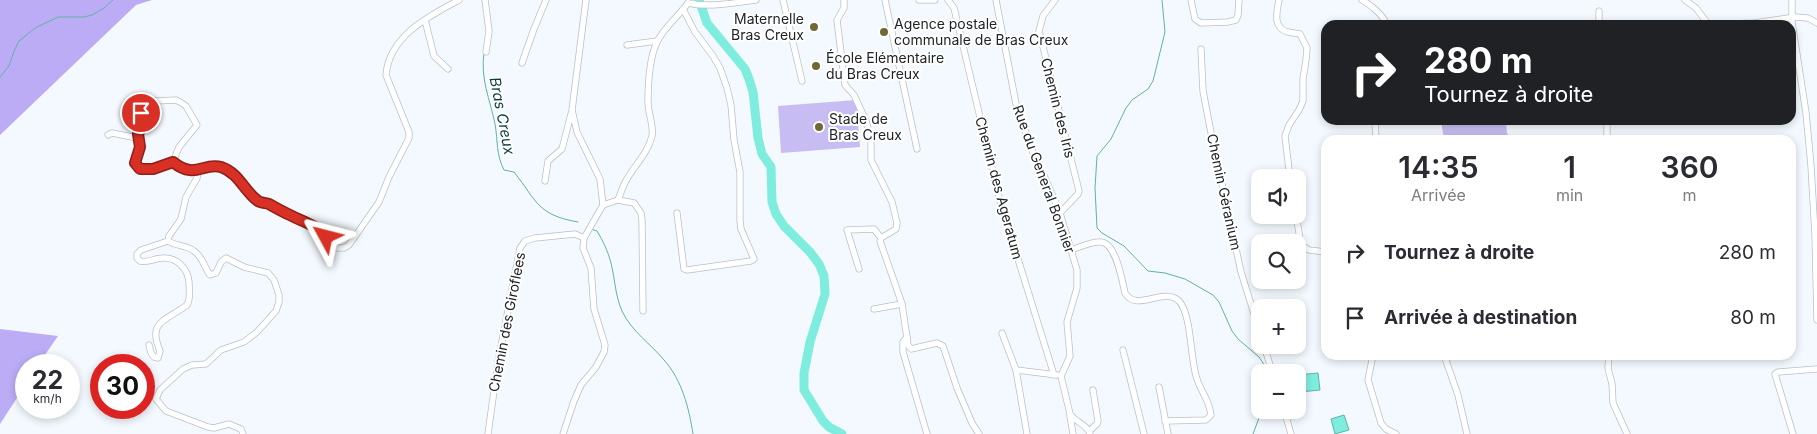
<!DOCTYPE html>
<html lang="fr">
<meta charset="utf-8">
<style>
:root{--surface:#fff;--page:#f7f7f7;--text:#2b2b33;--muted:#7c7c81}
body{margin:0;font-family:Inter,sans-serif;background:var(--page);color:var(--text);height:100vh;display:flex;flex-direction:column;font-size:19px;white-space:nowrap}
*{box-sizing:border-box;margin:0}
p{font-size:16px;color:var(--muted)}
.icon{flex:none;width:28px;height:28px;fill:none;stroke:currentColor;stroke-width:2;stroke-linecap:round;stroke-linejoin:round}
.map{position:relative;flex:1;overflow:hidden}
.panel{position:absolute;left:1321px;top:135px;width:475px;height:225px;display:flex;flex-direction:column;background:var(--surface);border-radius:15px;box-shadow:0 2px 8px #0003}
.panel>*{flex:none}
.hud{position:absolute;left:1321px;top:20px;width:475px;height:105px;border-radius:15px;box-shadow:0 2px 8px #0003;background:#202124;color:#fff;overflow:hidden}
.controls{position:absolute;left:1251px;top:169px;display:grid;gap:10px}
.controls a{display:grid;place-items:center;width:55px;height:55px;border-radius:10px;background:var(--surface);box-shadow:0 2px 8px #0003;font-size:25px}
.speed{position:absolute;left:15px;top:354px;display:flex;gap:10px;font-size:25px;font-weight:700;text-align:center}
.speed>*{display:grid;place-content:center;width:65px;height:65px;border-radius:50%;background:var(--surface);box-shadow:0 2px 8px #0003;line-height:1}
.speed small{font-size:12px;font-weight:400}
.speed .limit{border:8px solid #d22;background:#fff;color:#111}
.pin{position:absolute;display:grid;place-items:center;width:42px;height:42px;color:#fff;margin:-21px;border:2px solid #fff;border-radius:50%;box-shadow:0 1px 5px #0007}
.me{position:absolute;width:55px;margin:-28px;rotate:308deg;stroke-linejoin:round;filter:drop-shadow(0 0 4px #0008)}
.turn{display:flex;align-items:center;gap:18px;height:105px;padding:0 20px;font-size:22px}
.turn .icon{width:65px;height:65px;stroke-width:2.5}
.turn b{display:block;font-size:35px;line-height:42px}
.eta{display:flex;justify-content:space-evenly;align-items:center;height:85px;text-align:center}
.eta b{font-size:30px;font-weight:600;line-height:35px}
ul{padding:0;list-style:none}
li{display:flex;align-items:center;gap:15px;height:65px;padding:0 20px}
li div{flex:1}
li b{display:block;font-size:19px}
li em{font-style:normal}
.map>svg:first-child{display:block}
.green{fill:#c7bdf2}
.forest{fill:#bcacf6}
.water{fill:#7fedde;stroke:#62b1a7}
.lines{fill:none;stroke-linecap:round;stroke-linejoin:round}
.stream{stroke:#62b1a7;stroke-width:1}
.river{stroke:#7fedde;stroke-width:9}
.minor-casing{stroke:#b6c1c9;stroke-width:7}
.minor{stroke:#fff;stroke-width:5.5}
.route-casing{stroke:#8d1f18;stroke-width:12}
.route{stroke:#d93025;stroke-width:9}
.poi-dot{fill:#6f6734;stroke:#fff;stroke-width:2}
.labels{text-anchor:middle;stroke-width:4;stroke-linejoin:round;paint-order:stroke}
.poi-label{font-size:14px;fill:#202427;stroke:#fff;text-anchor:start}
.street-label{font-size:14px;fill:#202427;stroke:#fff}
.water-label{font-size:15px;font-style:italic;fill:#093e38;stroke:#fff}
</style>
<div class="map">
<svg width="1817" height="434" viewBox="0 0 1817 434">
<rect width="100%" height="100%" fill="#f3f9fe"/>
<g class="green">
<polygon points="856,100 860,147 781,153 778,106"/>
<polygon points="1441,120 1500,120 1506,123 1507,133 1511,140 1444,140"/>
</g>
<g class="forest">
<polygon points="0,0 152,0 136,5 0,135"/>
<polygon points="0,329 58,336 38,365 26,365 26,384 0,424"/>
</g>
<g class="water">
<polygon points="1318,373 1320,390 1300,392 1298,375"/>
<polygon points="1344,415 1349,430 1335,434 1331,419"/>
</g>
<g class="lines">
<g class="stream">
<polyline points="1162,0 1165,32 1153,81 1148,89 1132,100 1126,108 1111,139 1097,156 1095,188 1097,228 1102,233 1124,246 1148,271 1165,273 1185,279 1213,295 1219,302 1232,331 1238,339 1259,357 1269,372"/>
<path d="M484,52C480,79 490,99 495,124C498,141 496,155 504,170L514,172C537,201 537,215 578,222"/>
<polyline points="0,77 9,66 14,51 19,41 35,28 58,17 84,17 92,15 104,8 113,0"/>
<path d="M591,229L597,231C603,241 608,251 611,263C615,279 615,295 622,311C632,332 650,343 664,360C682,380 689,408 693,434"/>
<polyline points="1253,434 1262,410"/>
</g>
<polyline class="river" points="699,0 707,23 745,69 749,79 753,92 758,138 762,154 771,167 772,202 776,214 784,226 810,252 819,264 824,276 825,294 810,342 804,373 804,390 823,421 829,427 842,434"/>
<g class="minor-casing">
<g id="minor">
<polyline points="485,0 489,31 486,52"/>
<polyline points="586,0 572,110 577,132 600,179 603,205"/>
<polyline points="783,0 802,81"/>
<polyline points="844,0 844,8 837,20 845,85 854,95 866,121 871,140 871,160 892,202 897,223 896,229 881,238 880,241 902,304 908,345 911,349 937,343 943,346 957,388 972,423 979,434"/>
<polyline points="885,0 917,149"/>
<polyline points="919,0 935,0"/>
<polyline points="948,0 954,8 1000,201 1054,375"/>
<path d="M996,0L1016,104L1035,158L1046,180L1060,213L1077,270V288L1067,322L1070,356L1061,376L1070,414C1076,423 1087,424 1090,434"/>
<polyline points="1055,0 1043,16 1039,31 1079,191 1078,194 1060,213"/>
<polyline points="1191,0 1195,19 1201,23 1228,22 1236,20 1238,15 1239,0"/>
<path d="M1279,0C1277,11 1272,28 1288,32C1292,33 1296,33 1300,34L1307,48L1306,60L1303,79V101L1299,110L1289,125L1285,136L1290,178"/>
<path d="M1362,0C1371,5 1383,15 1387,25"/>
<polyline points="1685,0 1696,8 1708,24"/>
<polyline points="1792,0 1792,22 1806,113 1811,166 1815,234 1817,320"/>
<path d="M688,3C709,8 734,3 756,0"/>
<polyline points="1599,11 1599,25"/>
<polyline points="425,20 434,56 448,69"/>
<polyline points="1624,25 1627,24 1653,25"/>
<polyline points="1701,25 1754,23 1795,17 1808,18 1817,23"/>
<polyline points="627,45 657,41"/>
<polyline points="1201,49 1203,91 1213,143 1241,272 1260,333"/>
<polyline points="522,63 534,29 546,0"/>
<polyline points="1375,120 1376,140"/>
<polyline points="137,134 139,147 135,163 140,169 153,169 173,162"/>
<path d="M108,135L112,133L132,137C136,135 139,133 141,129C148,117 136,113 135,102L139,97L156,101L176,100L180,102L186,106L197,125L179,147L173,162"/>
<polyline points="1607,140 1607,120"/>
<path d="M173,162L181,167L190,170L220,167L236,176L258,201L313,225L337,248H344L349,245L379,202L389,177L409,138V132L386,75C389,36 429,16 459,0"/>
<path d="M198,170L197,178L186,197L181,219L169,236L168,241C175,246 186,245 194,251C203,257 204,267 210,275L216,273L221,262L226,258L244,267L268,273L274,280L279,295V302L276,311L257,332L244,342L221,350L206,364L192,365L183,369L160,390L156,399L166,411L208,427L214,428L229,424L241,429L243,434"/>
<polyline points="545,181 548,161 562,149 571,114"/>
<polyline points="618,200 634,203 641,213 642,220 643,311"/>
<path d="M603,205L618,200C621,193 623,185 627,179C635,165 648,153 652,136C654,125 648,114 648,102C648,84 649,59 657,42C664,27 679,16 688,3"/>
<polyline points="677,213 684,269 687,270 751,261 754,259 741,229 740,220 740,172 734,140 731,105 727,88 720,68 713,56 695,32 683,9"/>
<polyline points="1296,215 1301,245 1309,250 1326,252"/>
<path d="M1071,250C1080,247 1092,241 1101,242C1116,243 1122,280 1125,293C1137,313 1164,286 1179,301C1192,315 1190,360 1197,379C1202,394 1209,399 1211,415L1206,420L1165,421"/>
<polyline points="859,269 847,230 874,229 881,238"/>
<polyline points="874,309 902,304"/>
<polyline points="1002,333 1016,370 1057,375"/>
<polyline points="907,337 903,342 903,352 927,434"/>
<path d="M149,345L151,353L154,357L158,358L160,351C147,321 166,321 187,305C191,299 189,289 189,282C188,269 177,257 163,258C155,258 148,263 140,261L137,258V254L141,250L168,241"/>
<polyline points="1264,345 1272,372"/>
<polyline points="1123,350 1144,434"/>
<polyline points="1373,355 1368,380 1381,423 1386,429 1396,434"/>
<polyline points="1444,355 1458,395 1467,434"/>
<polyline points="1609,355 1608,368 1612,384 1613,403 1627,434"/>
<polyline points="1016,370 1027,434"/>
<polyline points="1159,387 1168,434"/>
<polyline points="1284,410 1291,434"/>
<polyline points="1070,416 1073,434"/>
<polyline points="1089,431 1097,424 1098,421 1093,390"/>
<polyline points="488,434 498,362 520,248 525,241 535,238 575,234 584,238"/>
<polyline points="563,434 574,401 581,385 596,367 604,352 605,345 594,309 591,268 583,248 584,238 603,205"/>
<polyline points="1793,434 1775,374 1778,372 1817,369"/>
</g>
</g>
<use href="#minor" class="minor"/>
</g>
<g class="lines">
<g class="route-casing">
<path id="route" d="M141,113L144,122L138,134L140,147L135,163L140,169H153L173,162C195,180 203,162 221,167C239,173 244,191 258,201C261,203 266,203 269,204C276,208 283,212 290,215C305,223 313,223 326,237"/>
</g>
<use href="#route" class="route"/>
</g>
<g class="poi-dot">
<circle cx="814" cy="27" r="5"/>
<circle cx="884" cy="32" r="5"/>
<circle cx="816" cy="66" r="5"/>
<circle cx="819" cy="127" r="5"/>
</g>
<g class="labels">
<g class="poi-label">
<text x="804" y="24" text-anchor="end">Maternelle<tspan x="804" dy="16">Bras Creux</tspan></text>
<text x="894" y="29">Agence postale<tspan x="894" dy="16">communale de Bras Creux</tspan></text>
<text x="826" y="63">École Elémentaire<tspan x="826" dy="16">du Bras Creux</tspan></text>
<text x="829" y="124">Stade de<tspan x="829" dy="16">Bras Creux</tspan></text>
</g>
<g class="street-label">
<text transform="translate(1058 108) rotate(76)" y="5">Chemin des Iris</text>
<text transform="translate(1044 179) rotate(70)" y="5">Rue du General Bonnier</text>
<text transform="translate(999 188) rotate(75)" y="5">Chemin des Ageratum</text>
<text transform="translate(1224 192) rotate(78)" y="5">Chemin Géranium</text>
<text transform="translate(507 322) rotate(-79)" y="5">Chemin des Giroflees</text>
</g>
<g class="water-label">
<text transform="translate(502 116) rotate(79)" y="5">Bras Creux</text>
</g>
</g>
</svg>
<div class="controls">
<a><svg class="icon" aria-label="sound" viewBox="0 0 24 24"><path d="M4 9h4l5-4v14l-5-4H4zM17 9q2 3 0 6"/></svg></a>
<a><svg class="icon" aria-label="search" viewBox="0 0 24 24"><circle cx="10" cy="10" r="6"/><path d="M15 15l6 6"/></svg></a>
<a>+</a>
<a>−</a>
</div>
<div class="speed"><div>22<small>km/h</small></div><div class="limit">30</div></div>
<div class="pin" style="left:141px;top:113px;background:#d93025"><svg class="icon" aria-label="arrive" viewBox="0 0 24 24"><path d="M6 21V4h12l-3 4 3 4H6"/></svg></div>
<svg class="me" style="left:326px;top:237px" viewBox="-20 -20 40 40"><path d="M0-17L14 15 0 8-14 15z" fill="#d93025" stroke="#fff" stroke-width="4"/></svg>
<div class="hud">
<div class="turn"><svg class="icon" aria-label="right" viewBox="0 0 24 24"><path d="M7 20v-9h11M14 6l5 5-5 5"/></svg><div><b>280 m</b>Tournez à droite</div></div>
</div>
<section class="panel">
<div class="eta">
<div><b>14:35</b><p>Arrivée</p></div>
<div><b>1</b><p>min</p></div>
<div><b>360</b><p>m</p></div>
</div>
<ul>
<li><svg class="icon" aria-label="right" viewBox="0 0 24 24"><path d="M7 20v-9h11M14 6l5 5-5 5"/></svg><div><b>Tournez à droite</b></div><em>280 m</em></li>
<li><svg class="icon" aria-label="arrive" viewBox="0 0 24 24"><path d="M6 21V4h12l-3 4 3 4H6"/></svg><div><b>Arrivée à destination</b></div><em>80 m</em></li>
</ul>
</section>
</div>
